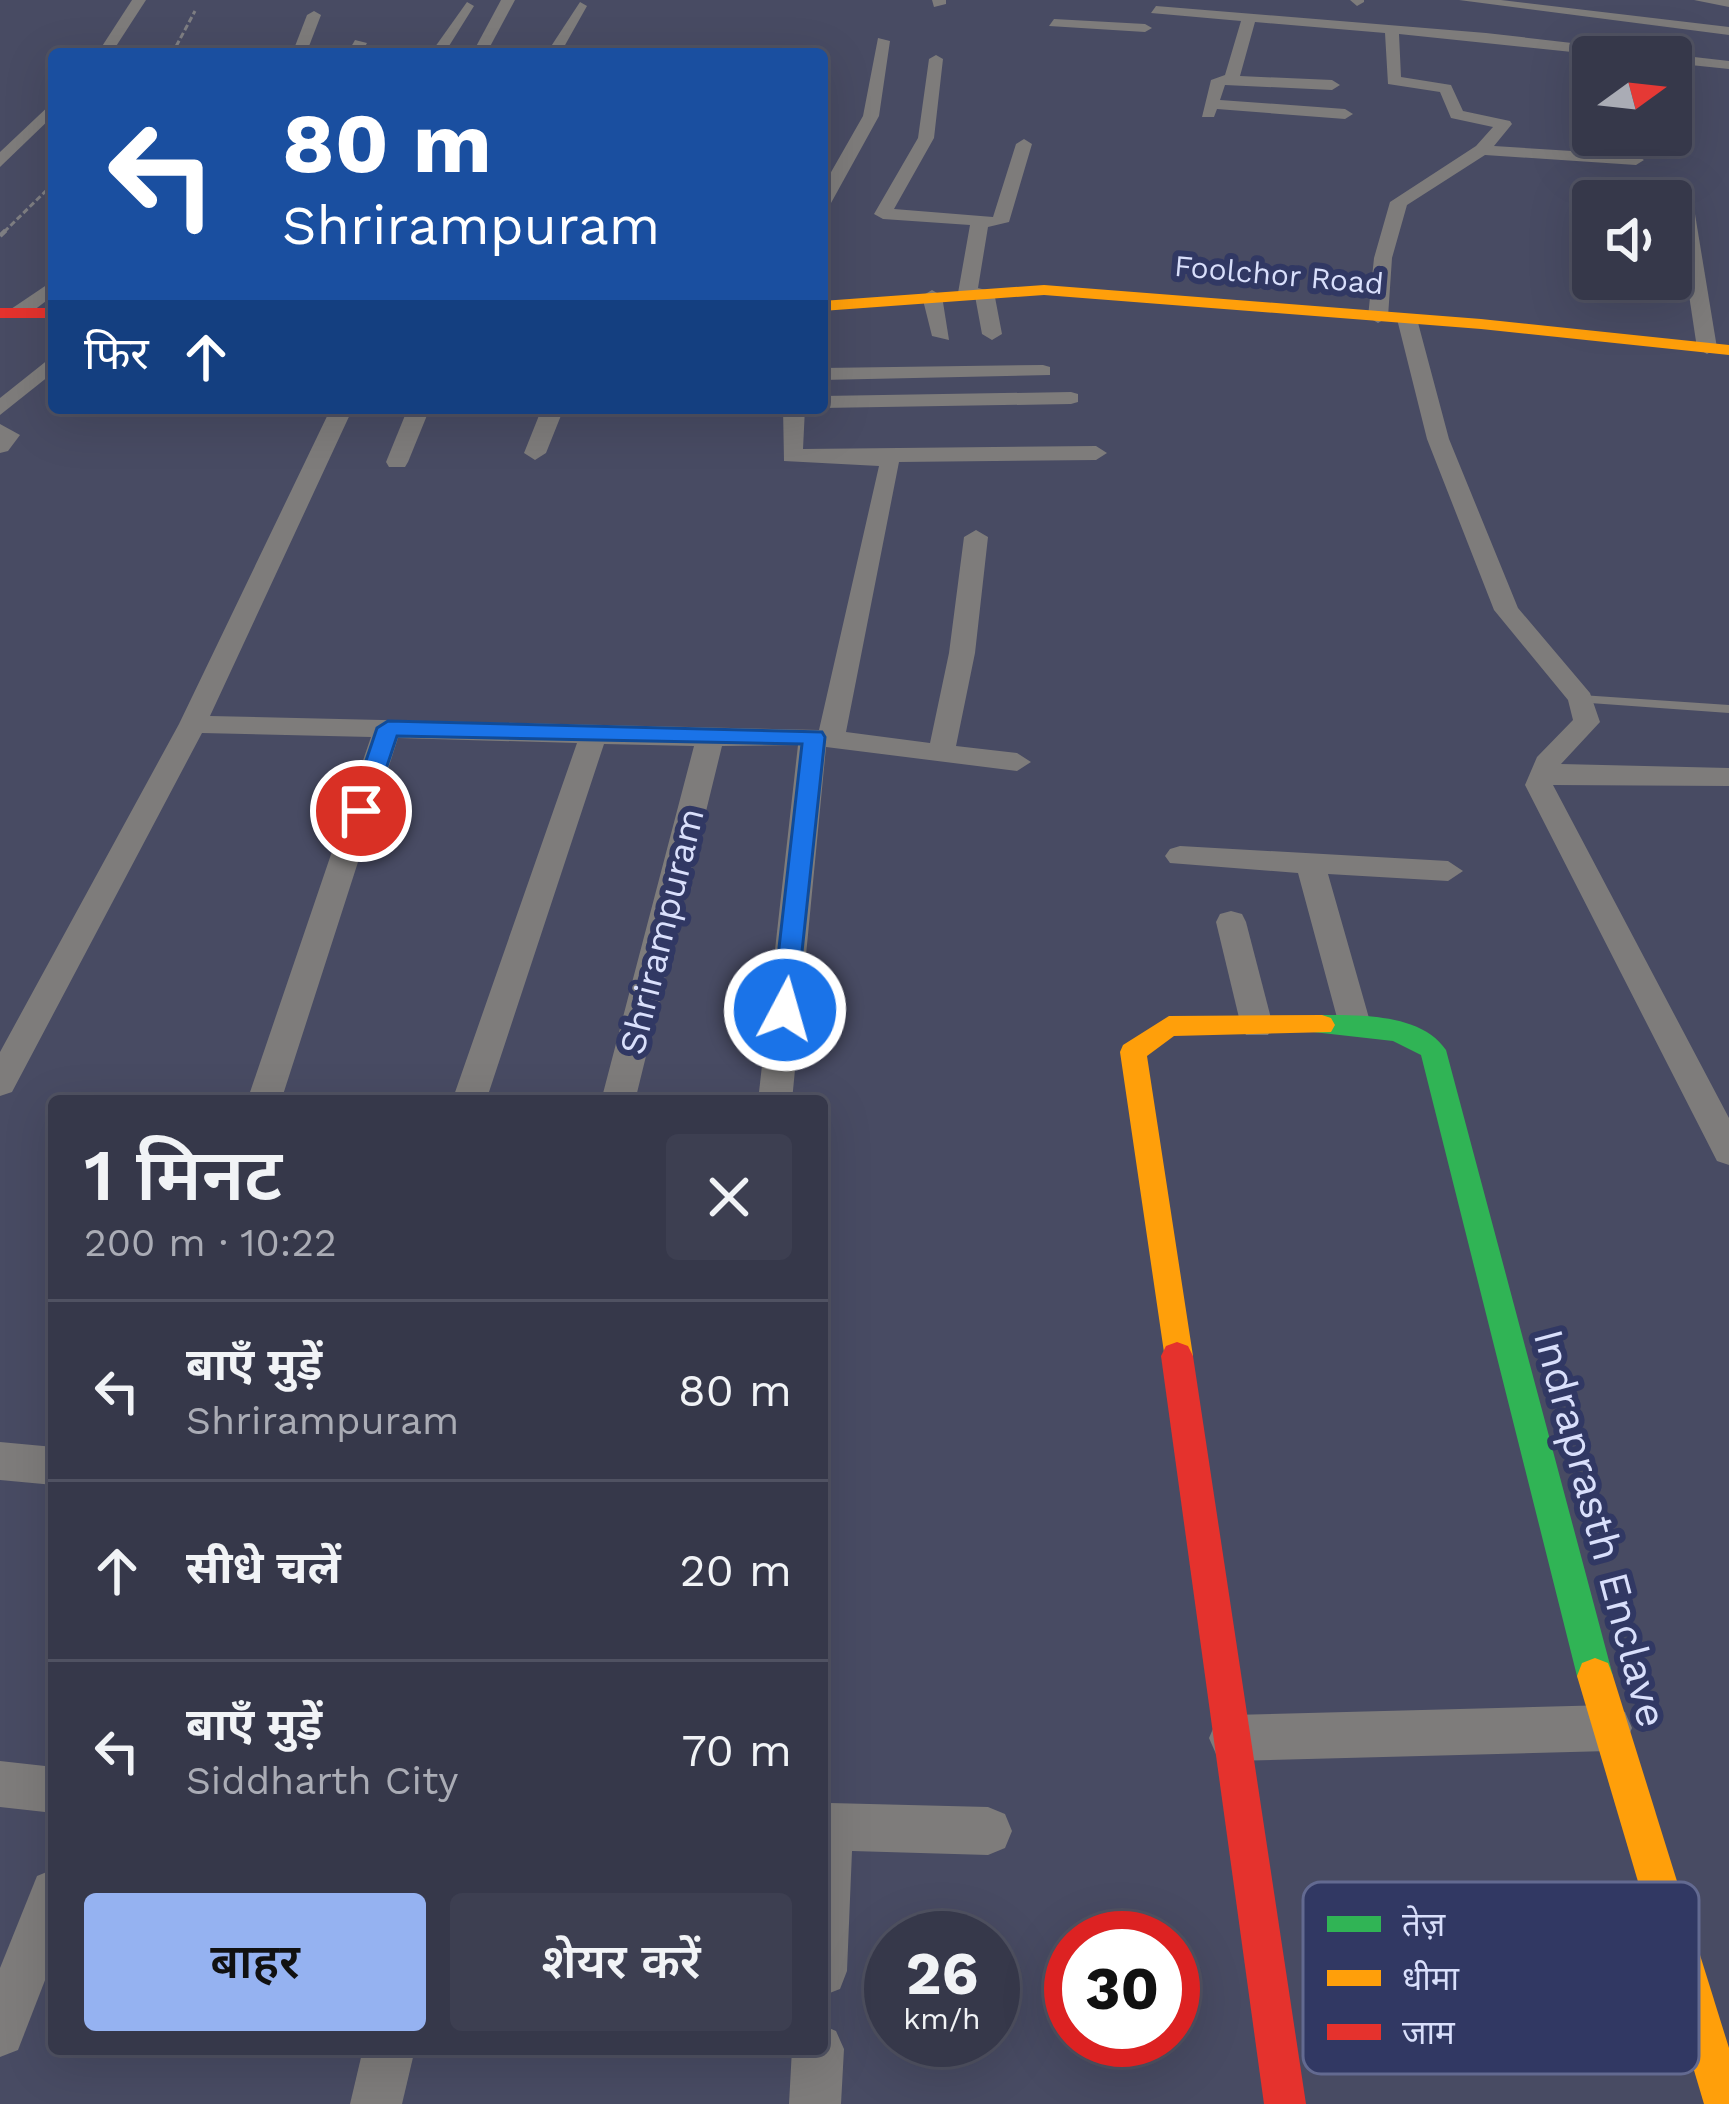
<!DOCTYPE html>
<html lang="hi">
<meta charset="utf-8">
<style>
:root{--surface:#36384a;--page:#3d3f51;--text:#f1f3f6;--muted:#aaacb5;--line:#505262;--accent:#95b2f1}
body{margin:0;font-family:"Work Sans","Noto Sans Devanagari",sans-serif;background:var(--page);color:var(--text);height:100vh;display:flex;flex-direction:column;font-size:45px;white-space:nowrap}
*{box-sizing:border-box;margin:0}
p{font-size:39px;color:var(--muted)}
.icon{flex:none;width:66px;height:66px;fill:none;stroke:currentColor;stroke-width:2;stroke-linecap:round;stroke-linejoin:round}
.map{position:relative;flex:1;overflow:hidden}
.side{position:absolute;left:48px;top:1095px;width:780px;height:960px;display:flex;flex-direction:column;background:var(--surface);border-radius:12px;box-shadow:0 12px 48px #0002,0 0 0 3px var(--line)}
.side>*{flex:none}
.banner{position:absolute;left:48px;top:48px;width:780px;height:366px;border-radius:12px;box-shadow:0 12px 48px #0002,0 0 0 3px var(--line);background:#1a4fa0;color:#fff;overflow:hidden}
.needle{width:78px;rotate:75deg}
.tools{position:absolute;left:1572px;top:36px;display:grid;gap:24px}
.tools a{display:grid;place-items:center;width:120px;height:120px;border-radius:12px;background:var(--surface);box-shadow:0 12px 48px #0002,0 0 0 3px var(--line);font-size:60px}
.speed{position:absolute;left:864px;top:1911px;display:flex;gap:24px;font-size:60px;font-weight:700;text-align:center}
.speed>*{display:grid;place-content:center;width:156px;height:156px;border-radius:50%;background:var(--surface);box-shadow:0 12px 48px #0002,0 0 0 3px var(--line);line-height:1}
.speed small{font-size:30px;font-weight:400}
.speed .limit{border:18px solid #d22;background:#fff;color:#111}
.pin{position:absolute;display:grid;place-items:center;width:102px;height:102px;color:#fff;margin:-51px;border:6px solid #fff;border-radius:50%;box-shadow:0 3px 12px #0007}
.me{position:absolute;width:132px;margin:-66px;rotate:6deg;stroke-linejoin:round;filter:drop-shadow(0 0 9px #0008)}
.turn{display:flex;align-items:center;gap:42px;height:252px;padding:0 36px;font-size:54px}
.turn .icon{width:156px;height:156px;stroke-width:2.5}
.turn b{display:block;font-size:84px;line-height:102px}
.then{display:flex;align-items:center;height:114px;padding:0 36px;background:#0003;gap:24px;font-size:45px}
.round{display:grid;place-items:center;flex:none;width:126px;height:126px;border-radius:12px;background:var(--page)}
.overview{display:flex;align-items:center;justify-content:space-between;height:204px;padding:0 36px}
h1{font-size:72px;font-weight:600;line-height:90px}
.primary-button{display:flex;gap:24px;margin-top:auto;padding:24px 36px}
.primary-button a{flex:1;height:138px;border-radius:12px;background:var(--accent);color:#111;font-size:48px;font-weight:600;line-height:138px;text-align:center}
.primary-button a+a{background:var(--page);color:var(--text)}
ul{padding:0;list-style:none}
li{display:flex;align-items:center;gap:36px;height:180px;padding:0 36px;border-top:3px solid var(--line)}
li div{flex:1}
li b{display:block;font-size:45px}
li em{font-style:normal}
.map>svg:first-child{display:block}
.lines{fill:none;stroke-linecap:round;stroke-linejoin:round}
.path-far1{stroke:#7e7e82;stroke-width:3;stroke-dasharray:6 3;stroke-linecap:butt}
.path{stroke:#7e7e82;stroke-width:4.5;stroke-dasharray:8 3;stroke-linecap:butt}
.lane{fill:#7e7c7b;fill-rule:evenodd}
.street{fill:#7e7c7b;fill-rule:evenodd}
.fast{fill:#30b455;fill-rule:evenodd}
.slow{fill:#ff9f0a;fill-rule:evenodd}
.jam{fill:#e5322d;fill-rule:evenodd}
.route{fill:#1a73e8;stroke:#114b97;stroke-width:3}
.labels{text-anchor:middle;stroke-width:12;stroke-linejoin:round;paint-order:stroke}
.far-street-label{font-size:30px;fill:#d9dffb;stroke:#313863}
.street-label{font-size:36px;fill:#d9dffb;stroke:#313863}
.near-street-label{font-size:42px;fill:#d9dffb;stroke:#313863}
.key{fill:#313863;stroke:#636a91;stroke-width:3}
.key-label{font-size:33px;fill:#d9dffb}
</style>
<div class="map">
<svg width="1729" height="2104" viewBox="0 0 1729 2104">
<rect width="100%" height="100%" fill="#484b63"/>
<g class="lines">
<g class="path-far1">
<polyline points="172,54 195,11"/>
<polyline points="4,232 54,183"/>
</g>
<polyline class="path" points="0,236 7,229"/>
<polygon class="lane" points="1581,695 1729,705 1729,713 1576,702 1576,696"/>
<g class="street">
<polygon points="132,0 146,0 111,54 97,54"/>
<polygon points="501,0 515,0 486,54 472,54"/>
<polygon points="932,0 946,0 946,4 934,7"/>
<polygon points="1350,0 1364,0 1364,2 1357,6"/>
<polygon points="1459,0 1501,0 1729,27 1729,35"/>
<polygon points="1694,0 1729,0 1729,7"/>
<polygon points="467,2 474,6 444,54 430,54"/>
<polygon points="580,2 587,6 560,54 546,54"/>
<polygon points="1156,6 1486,33 1729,61 1729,69 1671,63 1671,57 1620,57 1399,34 1401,77 1451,85 1463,111 1510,121 1512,124 1494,146 1636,155 1644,160 1636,165 1485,155 1407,205 1392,258 1388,317 1378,323 1368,317 1374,258 1390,202 1476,146 1493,127 1451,118 1440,92 1388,84 1385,33 1255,22 1240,76 1332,80 1340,85 1332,90 1225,85 1220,100 1345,109 1353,114 1345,119 1217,109 1214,117 1202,117 1211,80 1225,75 1241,21 1151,13"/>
<polygon points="314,11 321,15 306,54 292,54 307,15"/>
<polygon points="1054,19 1145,24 1152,28 1145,32 1049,26"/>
<polygon points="878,38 890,41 879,116 831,203 822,208 822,188 863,116"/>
<polygon points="355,40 367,43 361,54 347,54"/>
<polygon points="936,55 943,59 934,138 894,209 993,217 1016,144 1024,139 1032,144 1009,222 988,227 978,288 994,292 1002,334 992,340 982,334 975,296 968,299 958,293 970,225 883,219 874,214 918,138 929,59"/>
<polygon points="54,101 54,115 0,167 0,152"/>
<polygon points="1684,197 1693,202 1717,348 1707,354 1697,348 1675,202"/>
<polygon points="54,280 54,295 25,317 11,317 11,309"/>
<polygon points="932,290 942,296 949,340 932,336 922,296"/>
<polygon points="1400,315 1417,319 1449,439 1518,608 1590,693 1600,722 1561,764 1729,768 1729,786 1553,785 1729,1118 1729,1165 1717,1161 1525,785 1537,757 1573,720 1568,700 1494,610 1427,439 1397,319"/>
<polygon points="54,355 54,372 0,415 0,398"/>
<polygon points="1043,365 1050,367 1050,375 822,380 822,368"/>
<polygon points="1071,392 1078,394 1078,402 1071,404 822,408 821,408 822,396"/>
<polygon points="331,408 353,408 210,716 819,730 879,466 784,461 783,408 805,408 803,449 1096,446 1107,453 1096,460 899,462 846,732 930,743 949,653 964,537 976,530 988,537 975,653 956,746 1017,753 1031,762 1017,771 826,747 792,1101 758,1101 798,745 722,746 635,1101 601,1101 694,746 604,744 486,1101 452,1101 577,743 398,738 281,1101 247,1101 371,737 202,733 12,1092 0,1096 0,1052 179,724"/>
<polygon points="408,408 430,408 408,462 405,467 389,467 386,462"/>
<polygon points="542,408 564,408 546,453 535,460 524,453"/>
<polygon points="0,424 20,435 8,451 0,453"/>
<polygon points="1180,846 1448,861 1463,871 1448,881 1328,874 1371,1025 1366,1034 1344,1034 1339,1025 1298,873 1170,863 1165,856 1170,849"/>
<polygon points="1231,911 1242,914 1246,922 1273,1026 1268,1035 1246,1035 1241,1026 1216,922 1220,914"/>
<polygon points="0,1442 54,1447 54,1485 0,1480"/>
<polygon points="1609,1705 1625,1712 1632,1728 1625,1744 1609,1751 1232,1761 1216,1754 1209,1738 1216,1722 1232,1715"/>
<polygon points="0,1761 54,1767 54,1813 0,1807"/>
<polygon points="830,1803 988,1807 1005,1814 1012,1831 1005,1848 988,1855 852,1851 847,1971 840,1989 822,1996 822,1807"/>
<polygon points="54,1869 54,1957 18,2050 0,2057 0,1968 37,1876"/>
<polygon points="822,2025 836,2031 844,2049 841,2104 789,2104 792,2049 822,2049"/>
<polygon points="363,2049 415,2049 402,2104 350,2104"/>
</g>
<path class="fast" d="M1322,1015C1361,1015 1422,1014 1446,1050L1613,1676L1608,1689L1595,1694L1582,1689L1577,1676L1421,1055L1393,1041L1313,1032L1309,1025L1313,1018Z"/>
<g class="slow">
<polygon points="1044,285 1481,319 1729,345 1729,355 1481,329 1044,295 822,311 822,301"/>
<polygon points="1322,1015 1331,1018 1335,1025 1331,1032 1174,1036 1147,1056 1193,1356 1188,1366 1177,1370 1166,1366 1120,1052 1123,1045 1169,1016"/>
<polygon points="1595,1658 1608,1663 1613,1676 1729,2048 1729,2104 1704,2104 1577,1676 1582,1663"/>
</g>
<g class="jam">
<rect x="0" y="308" width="54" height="10"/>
<polygon points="1177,1342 1188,1346 1193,1356 1306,2104 1264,2104 1161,1356 1166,1346"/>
</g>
</g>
<polygon class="route" points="388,721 822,732 825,737 795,1017 776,1017 772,1010 802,744 397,736 372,811 361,819 352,817 349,811 377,728"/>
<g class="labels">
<g class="far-street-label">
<text transform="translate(1279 275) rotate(5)" y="10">Foolchor Road</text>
</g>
<g class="street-label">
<text transform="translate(661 931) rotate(-76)" y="13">Shrirampuram</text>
</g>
<g class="near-street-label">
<text transform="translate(1601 1528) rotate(75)" y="15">Indraprasth Enclave</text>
</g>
</g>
<rect x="1303" y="1882" width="396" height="192" rx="18" class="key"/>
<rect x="1327" y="1916" width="54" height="16" fill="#30b455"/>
<rect x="1327" y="1970" width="54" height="16" fill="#ff9f0a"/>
<rect x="1327" y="2024" width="54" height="16" fill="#e5322d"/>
<g class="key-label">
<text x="1402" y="1936">तेज़</text>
<text x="1402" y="1990">धीमा</text>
<text x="1402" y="2044">जाम</text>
</g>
</svg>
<div class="tools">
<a><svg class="needle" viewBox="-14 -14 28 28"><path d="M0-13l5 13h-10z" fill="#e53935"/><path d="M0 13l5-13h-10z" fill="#aaacb5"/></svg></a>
<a><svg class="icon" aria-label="sound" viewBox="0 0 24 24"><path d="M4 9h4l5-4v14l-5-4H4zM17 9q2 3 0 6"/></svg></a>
</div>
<div class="speed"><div>26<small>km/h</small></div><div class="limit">30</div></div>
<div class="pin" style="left:361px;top:811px;background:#d93025"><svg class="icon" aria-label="arrive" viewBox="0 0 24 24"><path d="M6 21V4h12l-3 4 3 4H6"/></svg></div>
<svg class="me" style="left:785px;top:1010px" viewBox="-20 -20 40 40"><circle r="17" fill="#1a73e8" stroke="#fff" stroke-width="3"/><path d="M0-11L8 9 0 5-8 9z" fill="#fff"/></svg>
<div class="banner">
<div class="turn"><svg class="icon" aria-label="left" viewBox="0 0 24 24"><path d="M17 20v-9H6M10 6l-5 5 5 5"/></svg><div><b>80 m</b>Shrirampuram</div></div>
<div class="then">फिर<svg class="icon" aria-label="ahead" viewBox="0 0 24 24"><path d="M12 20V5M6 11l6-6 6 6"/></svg></div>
</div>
<section class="side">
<div class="overview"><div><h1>1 मिनट</h1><p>200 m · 10:22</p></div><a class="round"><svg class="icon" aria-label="close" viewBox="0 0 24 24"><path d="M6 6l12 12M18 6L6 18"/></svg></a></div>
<ul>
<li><svg class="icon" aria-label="left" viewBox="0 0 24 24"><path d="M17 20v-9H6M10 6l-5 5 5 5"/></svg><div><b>बाएँ मुड़ें</b><p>Shrirampuram</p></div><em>80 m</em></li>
<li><svg class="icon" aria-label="ahead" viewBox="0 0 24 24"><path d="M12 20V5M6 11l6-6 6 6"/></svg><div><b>सीधे चलें</b></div><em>20 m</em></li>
<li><svg class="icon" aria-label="left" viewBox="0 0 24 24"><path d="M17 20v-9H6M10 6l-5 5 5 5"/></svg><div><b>बाएँ मुड़ें</b><p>Siddharth City</p></div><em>70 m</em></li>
</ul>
<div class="primary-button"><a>बाहर</a><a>शेयर करें</a></div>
</section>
</div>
